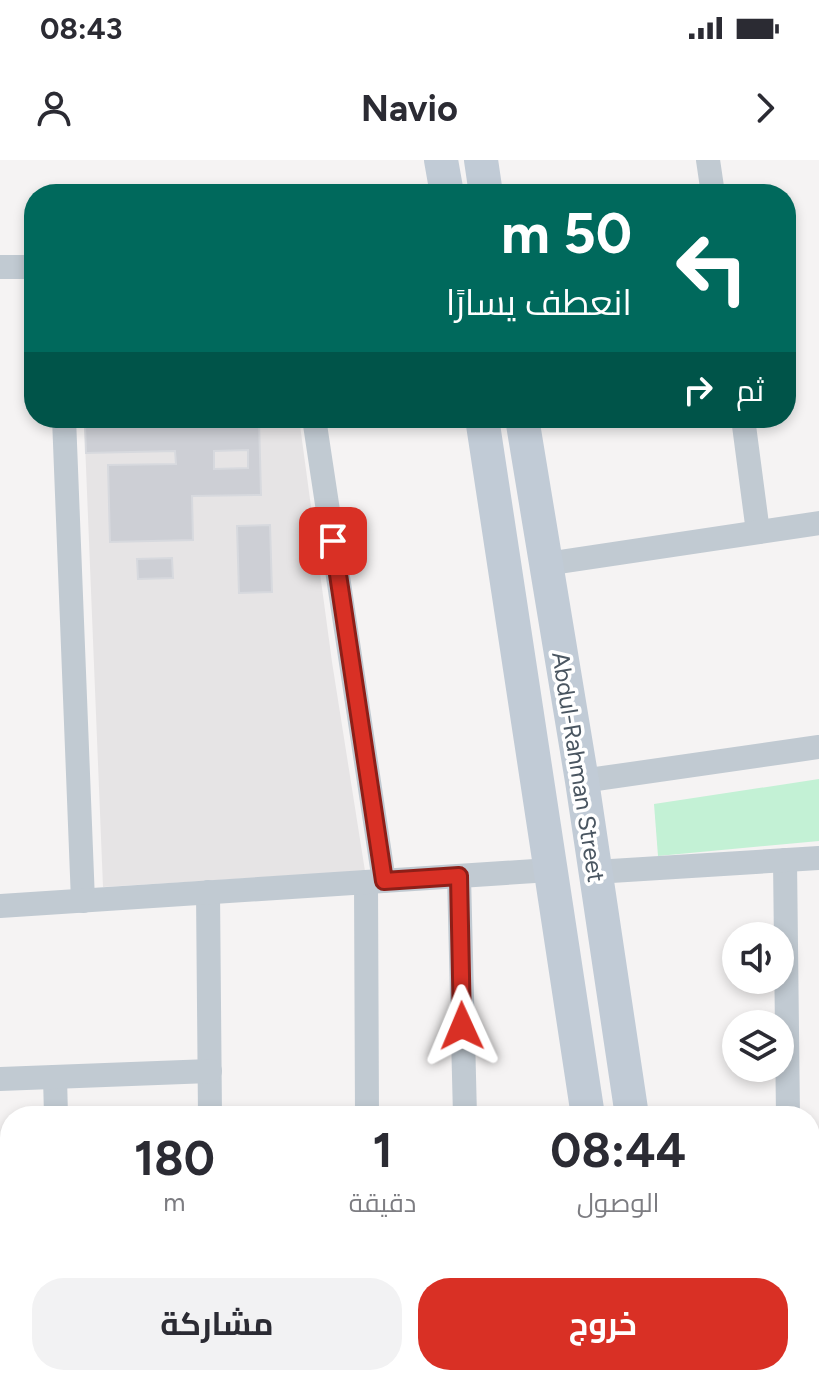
<!DOCTYPE html>
<html lang="ar">
<meta charset="utf-8">
<style>
:root{--surface:#fff;--page:#f2f2f3;--text:#2b2b33;--muted:#7c7c81;--accent:#d93025}
body{margin:0;font-family:Figtree,Cairo,sans-serif;background:var(--page);color:var(--text);direction:rtl;height:100vh;display:flex;flex-direction:column;font-size:30px;white-space:nowrap}
*{box-sizing:border-box;margin:0}
p{font-size:26px;color:var(--muted)}
.icon{flex:none;width:44px;height:44px;fill:none;stroke:currentColor;stroke-width:2;stroke-linecap:round;stroke-linejoin:round}
.map{position:relative;flex:1;overflow:hidden;direction:ltr}
.sheet{position:absolute;left:0px;top:946px;width:820px;height:280px;display:flex;flex-direction:column;background:var(--surface);border-radius:32px 32px 0 0;box-shadow:0 4px 12px #0003;direction:rtl}
.sheet>*{flex:none}
.top-card{position:absolute;left:24px;top:24px;width:772px;height:244px;border-radius:32px;box-shadow:0 4px 12px #0003;direction:rtl;background:#00695c;color:#fff;overflow:hidden}
.tools{position:absolute;left:722px;top:762px;display:grid;gap:16px}
.tools a{display:grid;place-items:center;width:72px;height:72px;border-radius:50%;background:var(--surface);box-shadow:0 4px 12px #0003;font-size:40px}
.pin{position:absolute;display:grid;place-items:center;width:68px;height:68px;color:#fff;margin:-34px;border-radius:16px;box-shadow:0 4px 12px #0006}
.me{position:absolute;width:88px;margin:-44px;rotate:359deg;stroke-linejoin:round;filter:drop-shadow(0 0 6px #0008)}
.turn{display:flex;align-items:center;gap:28px;height:168px;padding:0 32px;font-size:36px}
.turn .icon{width:104px;height:104px;stroke-width:2.5}
.turn b{display:block;font-size:56px;line-height:68px}
.then{display:flex;align-items:center;height:76px;padding:0 32px;background:#0003;gap:16px;font-size:30px}
.eta{display:flex;justify-content:space-evenly;align-items:center;height:136px;text-align:center}
.eta b{font-size:48px;font-weight:700;line-height:56px}
.cta{display:flex;gap:16px;margin-top:auto;padding:16px 32px}
.cta a{flex:1;height:92px;border-radius:32px;background:var(--accent);color:#fff;font-size:32px;font-weight:700;line-height:92px;text-align:center}
.cta a+a{background:var(--page);color:var(--text)}
.status{display:flex;justify-content:space-between;align-items:center;height:56px;padding:0 40px;background:var(--surface);direction:ltr}
.status svg{height:22px;fill:currentColor}
header{display:flex;justify-content:space-between;align-items:center;height:104px;padding:0 32px;background:var(--surface);font-size:36px;font-weight:700}
.map>svg:first-child{display:block}
.education{fill:#e6e4e5}
.green{fill:#c3f1d5}
.building{fill:#cdcfd5;stroke:#d7d9de;stroke-width:2;fill-rule:evenodd}
.lines{fill:none;stroke-linecap:round;stroke-linejoin:round}
.street{stroke:#c1cad2;stroke-width:24}
.secondary{stroke:#c1cbd6;stroke-width:34}
.route-casing{stroke:#8d1f18;stroke-width:20}
.route{stroke:#d93025;stroke-width:14}
.labels{text-anchor:middle;stroke-width:7;stroke-linejoin:round;paint-order:stroke}
.street-label{font-size:24px;fill:#4a5661;stroke:#fff}
</style>
<div class="status"><b>08:43</b><svg viewBox="0 0 49 12"><path d="M0 12V9h3v3zM5 12V6h3v6zM10 12V3h3v9zM15 12V0h3v12zM26 1h20v11H26zM47 4h2v5h-2z"/></svg></div>
<header><svg class="icon" aria-label="forward" viewBox="0 0 24 24"><path d="M9 5l7 7-7 7"/></svg>Navio<svg class="icon" aria-label="person" viewBox="0 0 24 24"><circle cx="12" cy="8" r="4"/><path d="M4 21q1-7 8-7t8 7"/></svg></header>
<div class="map">
<svg width="819" height="1226" viewBox="0 0 819 1226">
<rect width="100%" height="100%" fill="#f5f3f3"/>
<polygon class="education" points="84,258 299,258 332,502 365,711 103,727"/>
<polygon class="green" points="819,619 819,681 658,696 654,644"/>
<g class="building">
<path d="M111,258H153V265L175,264V258H188V262L259,260L261,335L192,336L193,380L110,382L108,305L176,304L175,291L86,293L85,264L111,263ZM248,290V308L214,309V291Z"/>
<polygon points="270,365 272,432 239,433 237,366"/>
<polygon points="172,398 173,418 138,419 137,399"/>
</g>
<g class="lines">
<g class="street">
<polyline points="708,0 713,34"/>
<polyline points="0,107 34,107"/>
<polyline points="64,258 83,741"/>
<polyline points="314,258 384,721"/>
<polyline points="743,258 758,372"/>
<polyline points="546,404 819,363"/>
<polyline points="582,621 819,587"/>
<polyline points="785,700 788,956"/>
<polyline points="595,712 819,698"/>
<polyline points="459,716 465,956"/>
<polyline points="366,722 367,956"/>
<polyline points="208,732 210,956"/>
<polyline points="0,746 550,710"/>
<polyline points="55,917 56,956"/>
<polyline points="0,919 210,911"/>
<polyline points="810,1062 819,1061"/>
<polyline points="0,1195 10,1196"/>
<polyline points="190,1216 280,1226"/>
<polyline points="367,1216 368,1226"/>
<polyline points="471,1216 471,1226"/>
<polyline points="788,1226 788,1216"/>
</g>
<g class="secondary">
<polyline points="441,0 447,34"/>
<polyline points="481,0 486,34"/>
<polyline points="482,258 588,956"/>
<polyline points="522,258 582,621 632,956"/>
<polyline points="629,1216 631,1226"/>
<polyline points="669,1216 671,1226"/>
</g>
</g>
<g class="lines">
<g class="route-casing">
<polyline id="route" points="333,381 384,721 459,716 462,866"/>
</g>
<use href="#route" class="route"/>
</g>
<g class="labels">
<g class="street-label">
<text transform="translate(578 607) rotate(81)" y="8">Abdul-Rahman Street</text>
</g>
</g>
</svg>
<div class="tools">
<a><svg class="icon" aria-label="sound" viewBox="0 0 24 24"><path d="M4 9h4l5-4v14l-5-4H4zM17 9q2 3 0 6"/></svg></a>
<a><svg class="icon" aria-label="layers" viewBox="0 0 24 24"><path d="M12 4l9 5-9 5-9-5zM3 14l9 5 9-5"/></svg></a>
</div>
<div class="pin" style="left:333px;top:381px;background:#d93025"><svg class="icon" aria-label="arrive" viewBox="0 0 24 24"><path d="M6 21V4h12l-3 4 3 4H6"/></svg></div>
<svg class="me" style="left:462px;top:866px" viewBox="-20 -20 40 40"><path d="M0-17L14 15 0 8-14 15z" fill="#d93025" stroke="#fff" stroke-width="4"/></svg>
<div class="top-card">
<div class="turn"><svg class="icon" aria-label="left" viewBox="0 0 24 24"><path d="M17 20v-9H6M10 6l-5 5 5 5"/></svg><div><b>50 m</b>انعطف يسارًا</div></div>
<div class="then">ثم<svg class="icon" aria-label="right" viewBox="0 0 24 24"><path d="M7 20v-9h11M14 6l5 5-5 5"/></svg></div>
</div>
<section class="sheet">
<div class="eta">
<div><b>08:44</b><p>الوصول</p></div>
<div><b>1</b><p>دقيقة</p></div>
<div><b>180</b><p>m</p></div>
</div>
<div class="cta"><a>خروج</a><a>مشاركة</a></div>
</section>
</div>
